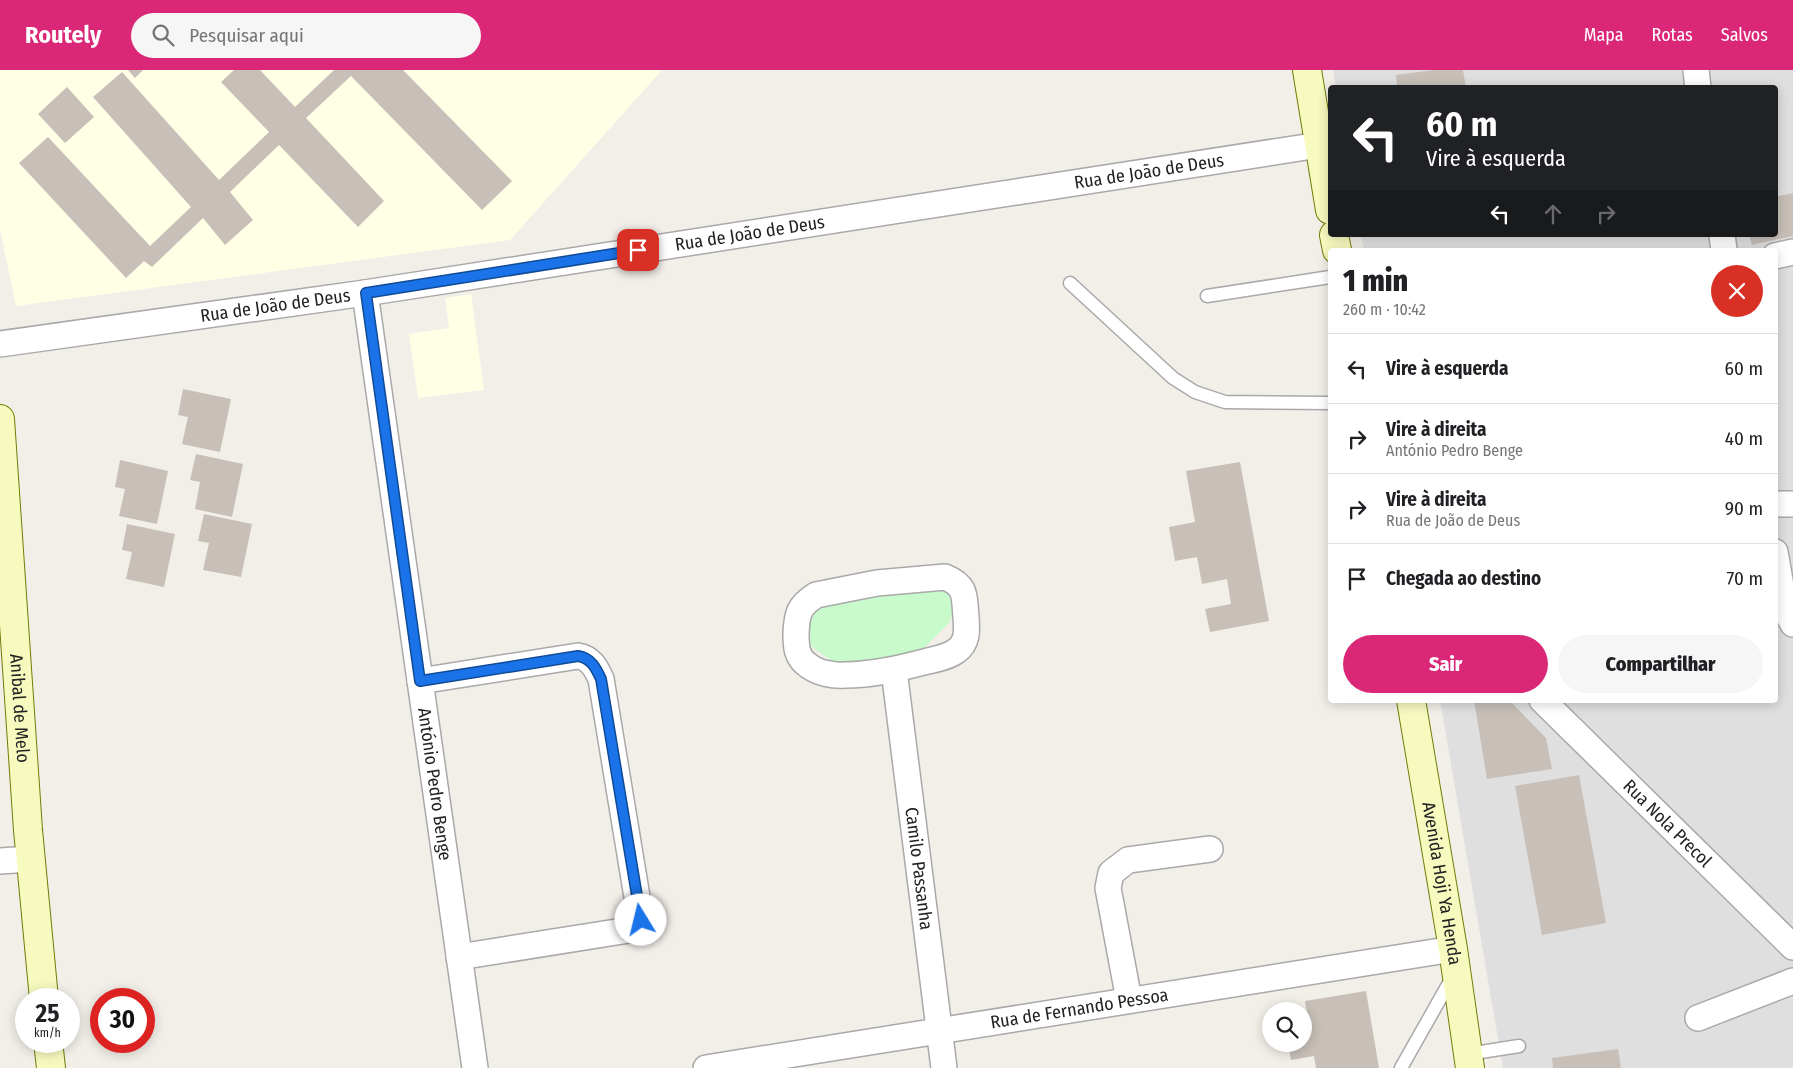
<!DOCTYPE html>
<html lang="pt">
<meta charset="utf-8">
<style>
:root{--surface:#fff;--page:#f6f6f6;--text:#202124;--muted:#757577;--line:#e0e0e0;--accent:#db2777}
body{margin:0;font-family:"Fira Sans Condensed",sans-serif;background:var(--page);color:var(--text);height:100vh;display:flex;flex-direction:column;font-size:19px;white-space:nowrap}
*{box-sizing:border-box;margin:0}
p{font-size:16px;color:var(--muted)}
.icon{flex:none;width:28px;height:28px;fill:none;stroke:currentColor;stroke-width:2;stroke-linecap:round;stroke-linejoin:round}
.map{position:relative;flex:1;overflow:hidden}
.side{position:absolute;left:1328px;top:178px;width:450px;height:455px;display:flex;flex-direction:column;background:var(--surface);border-radius:5px;box-shadow:0 2px 12px #0003}
.side>*{flex:none}
.top-card{position:absolute;left:1328px;top:15px;width:450px;height:152px;border-radius:5px;box-shadow:0 2px 12px #0003;background:#202124;color:#fff;overflow:hidden}
.buttons{position:absolute;left:1262px;top:932px;display:grid;gap:10px}
.buttons a{display:grid;place-items:center;width:50px;height:50px;border-radius:50%;background:var(--surface);box-shadow:0 2px 12px #0003;font-size:25px}
.speed{position:absolute;left:15px;top:918px;display:flex;gap:10px;font-size:25px;font-weight:700;text-align:center}
.speed>*{display:grid;place-content:center;width:65px;height:65px;border-radius:50%;background:var(--surface);box-shadow:0 2px 12px #0003;line-height:1}
.speed small{font-size:12px;font-weight:400}
.speed .limit{border:8px solid #d22;background:#fff;color:#111}
.pin{position:absolute;display:grid;place-items:center;width:42px;height:42px;color:#fff;margin:-21px;border-radius:10px;box-shadow:0 2px 8px #0006}
.me{position:absolute;width:55px;margin:-28px;rotate:351deg;stroke-linejoin:round;filter:drop-shadow(0 0 4px #0008)}
.turn{display:flex;align-items:center;gap:18px;height:105px;padding:0 15px;font-size:22px}
.turn .icon{width:65px;height:65px;stroke-width:2.5}
.turn b{display:block;font-size:35px;line-height:42px}
.lanes{display:flex;align-items:center;height:48px;padding:0 15px;background:#0003;justify-content:center;gap:25px;direction:ltr}
.lanes .off{opacity:.35}
.round{display:grid;place-items:center;flex:none;width:52px;height:52px;border-radius:26px;background:var(--page)}
.overview{display:flex;align-items:center;justify-content:space-between;height:85px;padding:0 15px}
h1{font-size:30px;font-weight:800;line-height:38px}
.button{display:flex;gap:10px;margin-top:auto;padding:10px 15px}
.button a{flex:1;height:58px;border-radius:30px;background:var(--accent);color:#fff;font-size:20px;font-weight:800;line-height:58px;text-align:center}
.button a+a{background:var(--page);color:var(--text)}
ul{padding:0;list-style:none}
li{display:flex;align-items:center;gap:15px;height:70px;padding:0 15px;border-top:1px solid var(--line)}
li div{flex:1}
li b{display:block;font-size:19px}
li em{font-style:normal}
header{display:flex;align-items:center;gap:30px;box-sizing:border-box;height:70px;padding:0 25px;background:var(--accent);color:#fff}
header strong{font-size:24px}
nav{display:flex;gap:28px;margin-inline-start:auto;font-size:18px}
.search{width:350px;height:45px;background:var(--page);display:flex;align-items:center;gap:12px;box-sizing:border-box;padding:0 18px;border-radius:28px;color:var(--muted);font-size:19px}
.map>svg:first-child{display:block}
.residential{fill:#e0dfdf}
.education{fill:#ffffe5}
.park{fill:#c8facc}
.building{fill:#c7bfb8}
.lines{fill:none;stroke-linecap:round;stroke-linejoin:round}
.lane-casing{stroke:#a9a9a9;stroke-width:15}
.street-casing{stroke:#a9a9a9;stroke-width:28}
.secondary-casing{stroke:#707d05;stroke-width:30}
.lane{stroke:#fff;stroke-width:12}
.street{stroke:#fff;stroke-width:25}
.secondary{stroke:#f7fabf;stroke-width:28}
.route-casing{stroke:#114b97;stroke-width:12}
.route{stroke:#1a73e8;stroke-width:9}
.labels{text-anchor:middle;stroke-width:4;stroke-linejoin:round;paint-order:stroke}
.street-label{font-size:18px;fill:#222;stroke:#fff}
</style>
<header>
<strong>Routely</strong>
<div class="search"><svg class="icon" aria-label="search" viewBox="0 0 24 24"><circle cx="10" cy="10" r="6"/><path d="M15 15l6 6"/></svg>Pesquisar aqui</div>
<nav><a>Mapa</a><a>Rotas</a><a>Salvos</a></nav>
</header>
<div class="map">
<svg width="1793" height="998" viewBox="0 0 1793 998">
<rect width="100%" height="100%" fill="#f2efe9"/>
<polygon class="residential" points="1333,0 1793,0 1793,998 1503,998 1440,630 1775,630 1775,180 1364,180 1361,165 1775,165 1775,18 1336,18"/>
<g class="education">
<polygon points="0,0 662,0 510,170 16,236 0,159"/>
<polygon points="471,224 484,320 418,328 409,264 449,258 445,228"/>
</g>
<path class="park" d="M947,521L955,538L949,553L921,581L880,590L838,595L809,575C808,547 810,540 834,525Z"/>
<g class="building">
<polygon points="128,0 143,0 135,8"/>
<polygon points="234,0 260,0 295,37 334,0 403,0 512,111 482,140 351,6 306,48 384,131 358,157 279,75 230,122 253,150 225,175 203,148 152,197 144,191 126,208 19,93 48,67 150,176 191,137 93,27 122,2 219,110 269,62 221,12"/>
<polygon points="1434,0 1463,0 1466,18 1397,18 1396,5"/>
<polygon points="67,17 94,47 65,73 38,44"/>
<polygon points="1793,123 1793,166 1752,175 1749,165 1775,165 1775,127"/>
<polygon points="183,319 231,329 220,382 182,374 188,347 178,345"/>
<polygon points="196,384 243,394 232,447 195,439 200,412 190,410"/>
<polygon points="120,390 168,401 157,454 119,446 125,419 115,417"/>
<polygon points="1240,392 1269,551 1210,562 1205,539 1231,534 1227,509 1202,514 1197,487 1175,491 1169,457 1195,452 1186,401"/>
<polygon points="204,444 252,454 241,507 203,500 209,473 198,471"/>
<polygon points="127,454 175,464 164,517 126,509 132,482 122,480"/>
<polygon points="1474,630 1509,630 1546,668 1552,699 1487,709"/>
<polygon points="1579,705 1606,853 1542,865 1515,716"/>
<polygon points="1366,921 1379,998 1316,998 1314,986 1291,990 1288,974 1304,974 1304,961 1310,960 1305,931"/>
<polygon points="1618,979 1621,998 1553,998 1552,988"/>
</g>
<g class="lines">
<g class="lane-casing">
<g id="lane">
<polyline points="1070,213 1173,308 1195,322 1225,332 1330,333"/>
<polyline points="1207,226 1330,207"/>
<polyline points="1468,984 1519,976"/>
<polyline points="1401,998 1453,906"/>
</g>
</g>
<g class="street-casing">
<g id="street">
<polyline points="1696,0 1698,18"/>
<polyline points="1722,165 1724,180"/>
<polyline points="1775,186 1793,182"/>
<path id="s1" d="M365,223L475,998"/>
<path id="s2" d="M0,274L365,223L1319,75"/>
<polyline points="1775,434 1793,434"/>
<polyline points="1775,482 1785,539 1793,554"/>
<path d="M945,507C967,516 964,526 966,547C967,560 968,573 956,581C948,587 937,589 928,591C901,598 873,605 845,605C834,606 818,603 809,596C796,588 796,576 796,563C797,543 799,536 816,525L877,513Z"/>
<path id="s3" d="M894,600L944,998"/>
<path d="M420,611L578,586C591,588 596,598 601,609L641,851L634,859L629,860L459,887"/>
<path id="s4" d="M1542,630L1793,877"/>
<polyline points="0,791 30,789"/>
<polyline points="1129,930 1108,818 1111,803 1128,790 1210,779"/>
<polyline points="1698,948 1793,911"/>
<path id="s5" d="M706,998L1453,879"/>
</g>
</g>
<g class="secondary-casing">
<g id="secondary">
<polyline points="1307,0 1330,140"/>
<polyline points="1334,165 1337,180"/>
<path id="s6" d="M0,349L28,760L44,929"/>
<path id="s7" d="M1411,630L1453,879L1470,998"/>
<polyline points="48,971 51,998"/>
</g>
</g>
<use href="#lane" class="lane"/>
<use href="#street" class="street"/>
<use href="#secondary" class="secondary"/>
</g>
<g class="lines">
<g class="route-casing">
<path id="route" d="M638,180L366,223L420,611L578,586C591,588 596,598 601,609L641,850"/>
</g>
<use href="#route" class="route"/>
</g>
<g class="labels">
<g class="street-label">
<text dy="6" stroke="none"><textPath href="#s2" startOffset="1162">Rua de João de Deus</textPath></text>
<text dy="6" stroke="none"><textPath href="#s2" startOffset="758">Rua de João de Deus</textPath></text>
<text dy="6" stroke="none"><textPath href="#s2" startOffset="278">Rua de João de Deus</textPath></text>
<text dy="6" stroke="none"><textPath href="#s6" startOffset="290">Anibal de Melo</textPath></text>
<text dy="6" stroke="none"><textPath href="#s1" startOffset="496">António Pedro Benge</textPath></text>
<text dy="6" stroke="none"><textPath href="#s4" startOffset="176">Rua Nola Precol</textPath></text>
<text dy="6" stroke="none"><textPath href="#s3" startOffset="200">Camilo Passanha</textPath></text>
<text dy="6" stroke="none"><textPath href="#s7" startOffset="186">Avenida Hoji Ya Henda</textPath></text>
<text dy="6" stroke="none"><textPath href="#s5" startOffset="378">Rua de Fernando Pessoa</textPath></text>
</g>
</g>
</svg>
<div class="buttons">
<a><svg class="icon" aria-label="search" viewBox="0 0 24 24"><circle cx="10" cy="10" r="6"/><path d="M15 15l6 6"/></svg></a>
</div>
<div class="speed"><div>25<small>km/h</small></div><div class="limit">30</div></div>
<div class="pin" style="left:638px;top:180px;background:#d93025"><svg class="icon" aria-label="arrive" viewBox="0 0 24 24"><path d="M6 21V4h12l-3 4 3 4H6"/></svg></div>
<svg class="me" style="left:641px;top:850px" viewBox="-20 -20 40 40"><circle r="19" fill="#fff"/><path d="M0-13L10 11 0 6-10 11z" fill="#1a73e8"/></svg>
<div class="top-card">
<div class="turn"><svg class="icon" aria-label="left" viewBox="0 0 24 24"><path d="M17 20v-9H6M10 6l-5 5 5 5"/></svg><div><b>60 m</b>Vire à esquerda</div></div>
<div class="lanes"><svg class="icon" aria-label="left" viewBox="0 0 24 24"><path d="M17 20v-9H6M10 6l-5 5 5 5"/></svg><svg class="icon off" aria-label="ahead" viewBox="0 0 24 24"><path d="M12 20V5M6 11l6-6 6 6"/></svg><svg class="icon off" aria-label="right" viewBox="0 0 24 24"><path d="M7 20v-9h11M14 6l5 5-5 5"/></svg></div>
</div>
<section class="side">
<div class="overview"><div><h1>1 min</h1><p>260 m · 10:42</p></div><a class="round" style="background:#d93025;color:#fff"><svg class="icon" aria-label="close" viewBox="0 0 24 24"><path d="M6 6l12 12M18 6L6 18"/></svg></a></div>
<ul>
<li><svg class="icon" aria-label="left" viewBox="0 0 24 24"><path d="M17 20v-9H6M10 6l-5 5 5 5"/></svg><div><b>Vire à esquerda</b></div><em>60 m</em></li>
<li><svg class="icon" aria-label="right" viewBox="0 0 24 24"><path d="M7 20v-9h11M14 6l5 5-5 5"/></svg><div><b>Vire à direita</b><p>António Pedro Benge</p></div><em>40 m</em></li>
<li><svg class="icon" aria-label="right" viewBox="0 0 24 24"><path d="M7 20v-9h11M14 6l5 5-5 5"/></svg><div><b>Vire à direita</b><p>Rua de João de Deus</p></div><em>90 m</em></li>
<li><svg class="icon" aria-label="arrive" viewBox="0 0 24 24"><path d="M6 21V4h12l-3 4 3 4H6"/></svg><div><b>Chegada ao destino</b></div><em>70 m</em></li>
</ul>
<div class="button"><a>Sair</a><a>Compartilhar</a></div>
</section>
</div>
